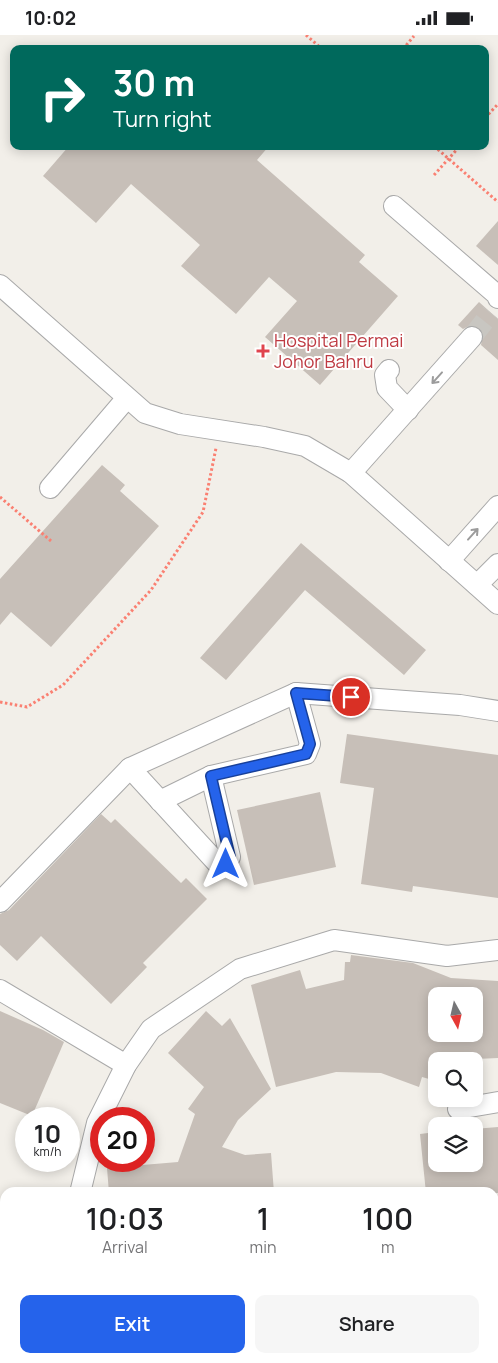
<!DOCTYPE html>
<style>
:root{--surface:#fff;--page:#f6f6f6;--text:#202124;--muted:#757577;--accent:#2563eb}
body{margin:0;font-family:Manrope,sans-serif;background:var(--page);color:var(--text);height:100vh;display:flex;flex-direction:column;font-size:19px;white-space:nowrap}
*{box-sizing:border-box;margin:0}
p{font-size:16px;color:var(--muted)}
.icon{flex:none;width:28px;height:28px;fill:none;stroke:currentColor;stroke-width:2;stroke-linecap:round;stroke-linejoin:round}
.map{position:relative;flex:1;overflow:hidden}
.side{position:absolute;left:0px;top:1152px;width:499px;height:176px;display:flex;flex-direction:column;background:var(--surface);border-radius:15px 15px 0 0;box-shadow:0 2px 12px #0003}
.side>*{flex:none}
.top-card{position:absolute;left:10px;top:10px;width:479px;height:105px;border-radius:10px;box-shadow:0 2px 12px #0003;background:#00695c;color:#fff;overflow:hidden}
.needle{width:32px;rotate:172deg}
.tools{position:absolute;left:428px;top:952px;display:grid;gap:10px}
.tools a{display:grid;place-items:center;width:55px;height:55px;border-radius:10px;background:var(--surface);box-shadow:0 2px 12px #0003;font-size:25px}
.speed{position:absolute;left:15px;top:1072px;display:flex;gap:10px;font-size:25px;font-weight:700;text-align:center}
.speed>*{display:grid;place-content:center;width:65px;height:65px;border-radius:50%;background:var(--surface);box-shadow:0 2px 12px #0003;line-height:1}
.speed small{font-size:12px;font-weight:400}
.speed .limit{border:8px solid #d22;background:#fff;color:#111}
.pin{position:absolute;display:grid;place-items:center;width:42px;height:42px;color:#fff;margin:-21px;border:2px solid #fff;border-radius:50%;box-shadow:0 1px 5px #0007}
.me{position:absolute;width:55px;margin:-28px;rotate:0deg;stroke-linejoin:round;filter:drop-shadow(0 0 4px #0008)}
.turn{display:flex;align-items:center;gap:18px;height:105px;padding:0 20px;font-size:22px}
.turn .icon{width:65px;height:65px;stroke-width:2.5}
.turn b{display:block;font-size:35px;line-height:42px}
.eta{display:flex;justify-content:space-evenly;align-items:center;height:85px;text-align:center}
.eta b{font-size:30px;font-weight:600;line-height:35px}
.button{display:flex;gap:10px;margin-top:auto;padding:10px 20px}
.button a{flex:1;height:58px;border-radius:10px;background:var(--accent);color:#fff;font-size:20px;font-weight:600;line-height:58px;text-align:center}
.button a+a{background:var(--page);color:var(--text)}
.status{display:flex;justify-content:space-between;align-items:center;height:35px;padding:0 25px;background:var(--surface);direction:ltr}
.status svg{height:14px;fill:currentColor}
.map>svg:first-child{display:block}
.building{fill:#c7bfb8;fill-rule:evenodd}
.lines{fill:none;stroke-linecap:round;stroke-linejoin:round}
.minor-tunnel{stroke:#c8c6c1;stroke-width:20;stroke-dasharray:20 10;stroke-linecap:butt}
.minor-casing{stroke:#a9a9a9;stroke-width:22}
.path{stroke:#fa8072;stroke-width:3;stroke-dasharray:2.5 2.5;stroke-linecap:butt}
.minor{stroke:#fff;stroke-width:20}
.oneway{stroke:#9c9c9c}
.route-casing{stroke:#184099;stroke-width:12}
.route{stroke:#2563eb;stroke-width:9}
.health-dot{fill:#e0444e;stroke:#fff;stroke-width:2}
.labels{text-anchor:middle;stroke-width:4;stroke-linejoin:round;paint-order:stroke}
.health-label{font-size:18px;fill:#be3a42;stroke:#fff;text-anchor:start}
</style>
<div class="status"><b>10:02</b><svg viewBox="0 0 49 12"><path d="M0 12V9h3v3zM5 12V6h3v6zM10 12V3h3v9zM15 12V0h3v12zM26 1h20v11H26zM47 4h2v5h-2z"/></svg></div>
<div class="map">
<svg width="498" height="1328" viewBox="0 0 498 1328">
<rect width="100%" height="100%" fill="#f2efe9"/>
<g class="building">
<polygon points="69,111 269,111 257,125 365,220 359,227 398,261 320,350 265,302 297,266 269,242 236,279 181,231 200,210 131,149 96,188 43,141"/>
<polygon points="498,186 498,230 476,211"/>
<polygon points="479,267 498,284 498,325 481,310 483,299 479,293 469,291 463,294 458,290"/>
<polygon points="102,430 125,450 120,456 159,491 51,612 11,577 0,590 0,544"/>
<polygon points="301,508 426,615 404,640 305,555 226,645 200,623"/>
<polygon points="347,699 498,720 498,863 413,851 412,857 361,849 374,753 340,748"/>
<polygon points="320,757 336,832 254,850 237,775"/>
<polygon points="101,779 111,788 115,784 181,848 186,843 207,864 143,928 147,932 111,969 41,901 17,926 0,910 0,879 9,875"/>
<path d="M351,920L413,928L451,943L498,946V1023L476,1024V1026H436V1046L422,1042L419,1052L381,1038L336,1037L276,1052L251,950L300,935L306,954L344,945L345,927H350ZM436,961H474V999H436Z"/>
<polygon points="0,976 43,995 64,1007 32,1081 0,1068"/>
<polygon points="206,976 222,991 230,983 271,1054 238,1085 222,1112 245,1120 271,1118 274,1158 109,1158 107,1133 178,1127 195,1079 188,1074 204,1052 168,1018"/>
<polygon points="498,1092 498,1158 426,1158 420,1099 436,1097 436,1129 474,1129 474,1094"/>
</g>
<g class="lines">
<polyline class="minor-tunnel" points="472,302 491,278"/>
<g class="minor-casing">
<g id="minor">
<polyline points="394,171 497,260 498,263"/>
<polyline points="0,250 145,378 180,389 264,402 305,411 351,438 498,569"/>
<polyline points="389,335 385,340 387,353 408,375"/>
<polyline points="351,438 472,302"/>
<polyline points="50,453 126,364"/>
<polyline points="449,526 498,471"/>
<polyline points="477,550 498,529"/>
<polyline points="130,733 218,829 226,829 230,822 211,741"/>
<polyline points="160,766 211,741 306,719 310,709 296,658"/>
<polyline points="0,867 130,733 296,658 460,670 498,676"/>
<polyline points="0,955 126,1030"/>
<polyline points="458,1074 498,1067"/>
<polyline points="80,1158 97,1088 126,1030 151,994 240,934 334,905 447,921 498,915"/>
<polyline points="123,1324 127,1328"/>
</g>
</g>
<g class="path">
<polyline points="306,0 322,14"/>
<polyline points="403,14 414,1"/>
<polyline points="485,83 498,69"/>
<polyline points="434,111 498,167"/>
<polyline points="434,140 460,111"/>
<polyline points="0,462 51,506"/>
<polyline points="0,667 27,672 63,650 151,555 203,477 216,413"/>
</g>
<use href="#minor" class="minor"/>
</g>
<defs><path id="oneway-shaft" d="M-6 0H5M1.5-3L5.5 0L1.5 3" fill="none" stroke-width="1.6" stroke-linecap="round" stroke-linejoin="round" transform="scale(1.25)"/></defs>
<g class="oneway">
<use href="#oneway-shaft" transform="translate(437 343) rotate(132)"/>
<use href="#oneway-shaft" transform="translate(473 499) rotate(-48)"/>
</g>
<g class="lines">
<g class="route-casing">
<polyline id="route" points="226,829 230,822 211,741 306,719 310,709 296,658 351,662"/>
</g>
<use href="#route" class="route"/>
</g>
<path class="health-dot" d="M260.5 308.5h5v5h5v5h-5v5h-5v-5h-5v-5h5z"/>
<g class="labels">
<g class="health-label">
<text x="274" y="312">Hospital Permai<tspan x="274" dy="21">Johor Bahru</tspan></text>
</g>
</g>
</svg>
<div class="tools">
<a><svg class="needle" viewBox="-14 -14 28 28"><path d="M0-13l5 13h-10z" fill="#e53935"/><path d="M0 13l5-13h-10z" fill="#757577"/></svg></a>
<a><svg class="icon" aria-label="search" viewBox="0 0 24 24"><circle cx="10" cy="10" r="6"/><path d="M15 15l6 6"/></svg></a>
<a><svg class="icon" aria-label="layers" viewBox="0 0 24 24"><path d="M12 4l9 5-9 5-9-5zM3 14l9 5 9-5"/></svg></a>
</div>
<div class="speed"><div>10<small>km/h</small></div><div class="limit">20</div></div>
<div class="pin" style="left:351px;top:662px;background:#d93025"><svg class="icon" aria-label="arrive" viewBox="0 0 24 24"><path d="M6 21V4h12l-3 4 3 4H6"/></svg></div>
<svg class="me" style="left:226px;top:829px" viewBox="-20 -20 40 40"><path d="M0-17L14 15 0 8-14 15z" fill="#2563eb" stroke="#fff" stroke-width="4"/></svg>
<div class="top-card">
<div class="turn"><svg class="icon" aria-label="right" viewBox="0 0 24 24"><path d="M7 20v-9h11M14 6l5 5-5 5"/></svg><div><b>30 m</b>Turn right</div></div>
</div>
<section class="side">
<div class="eta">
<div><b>10:03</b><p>Arrival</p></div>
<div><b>1</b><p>min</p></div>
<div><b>100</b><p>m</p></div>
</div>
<div class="button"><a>Exit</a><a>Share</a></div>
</section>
</div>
